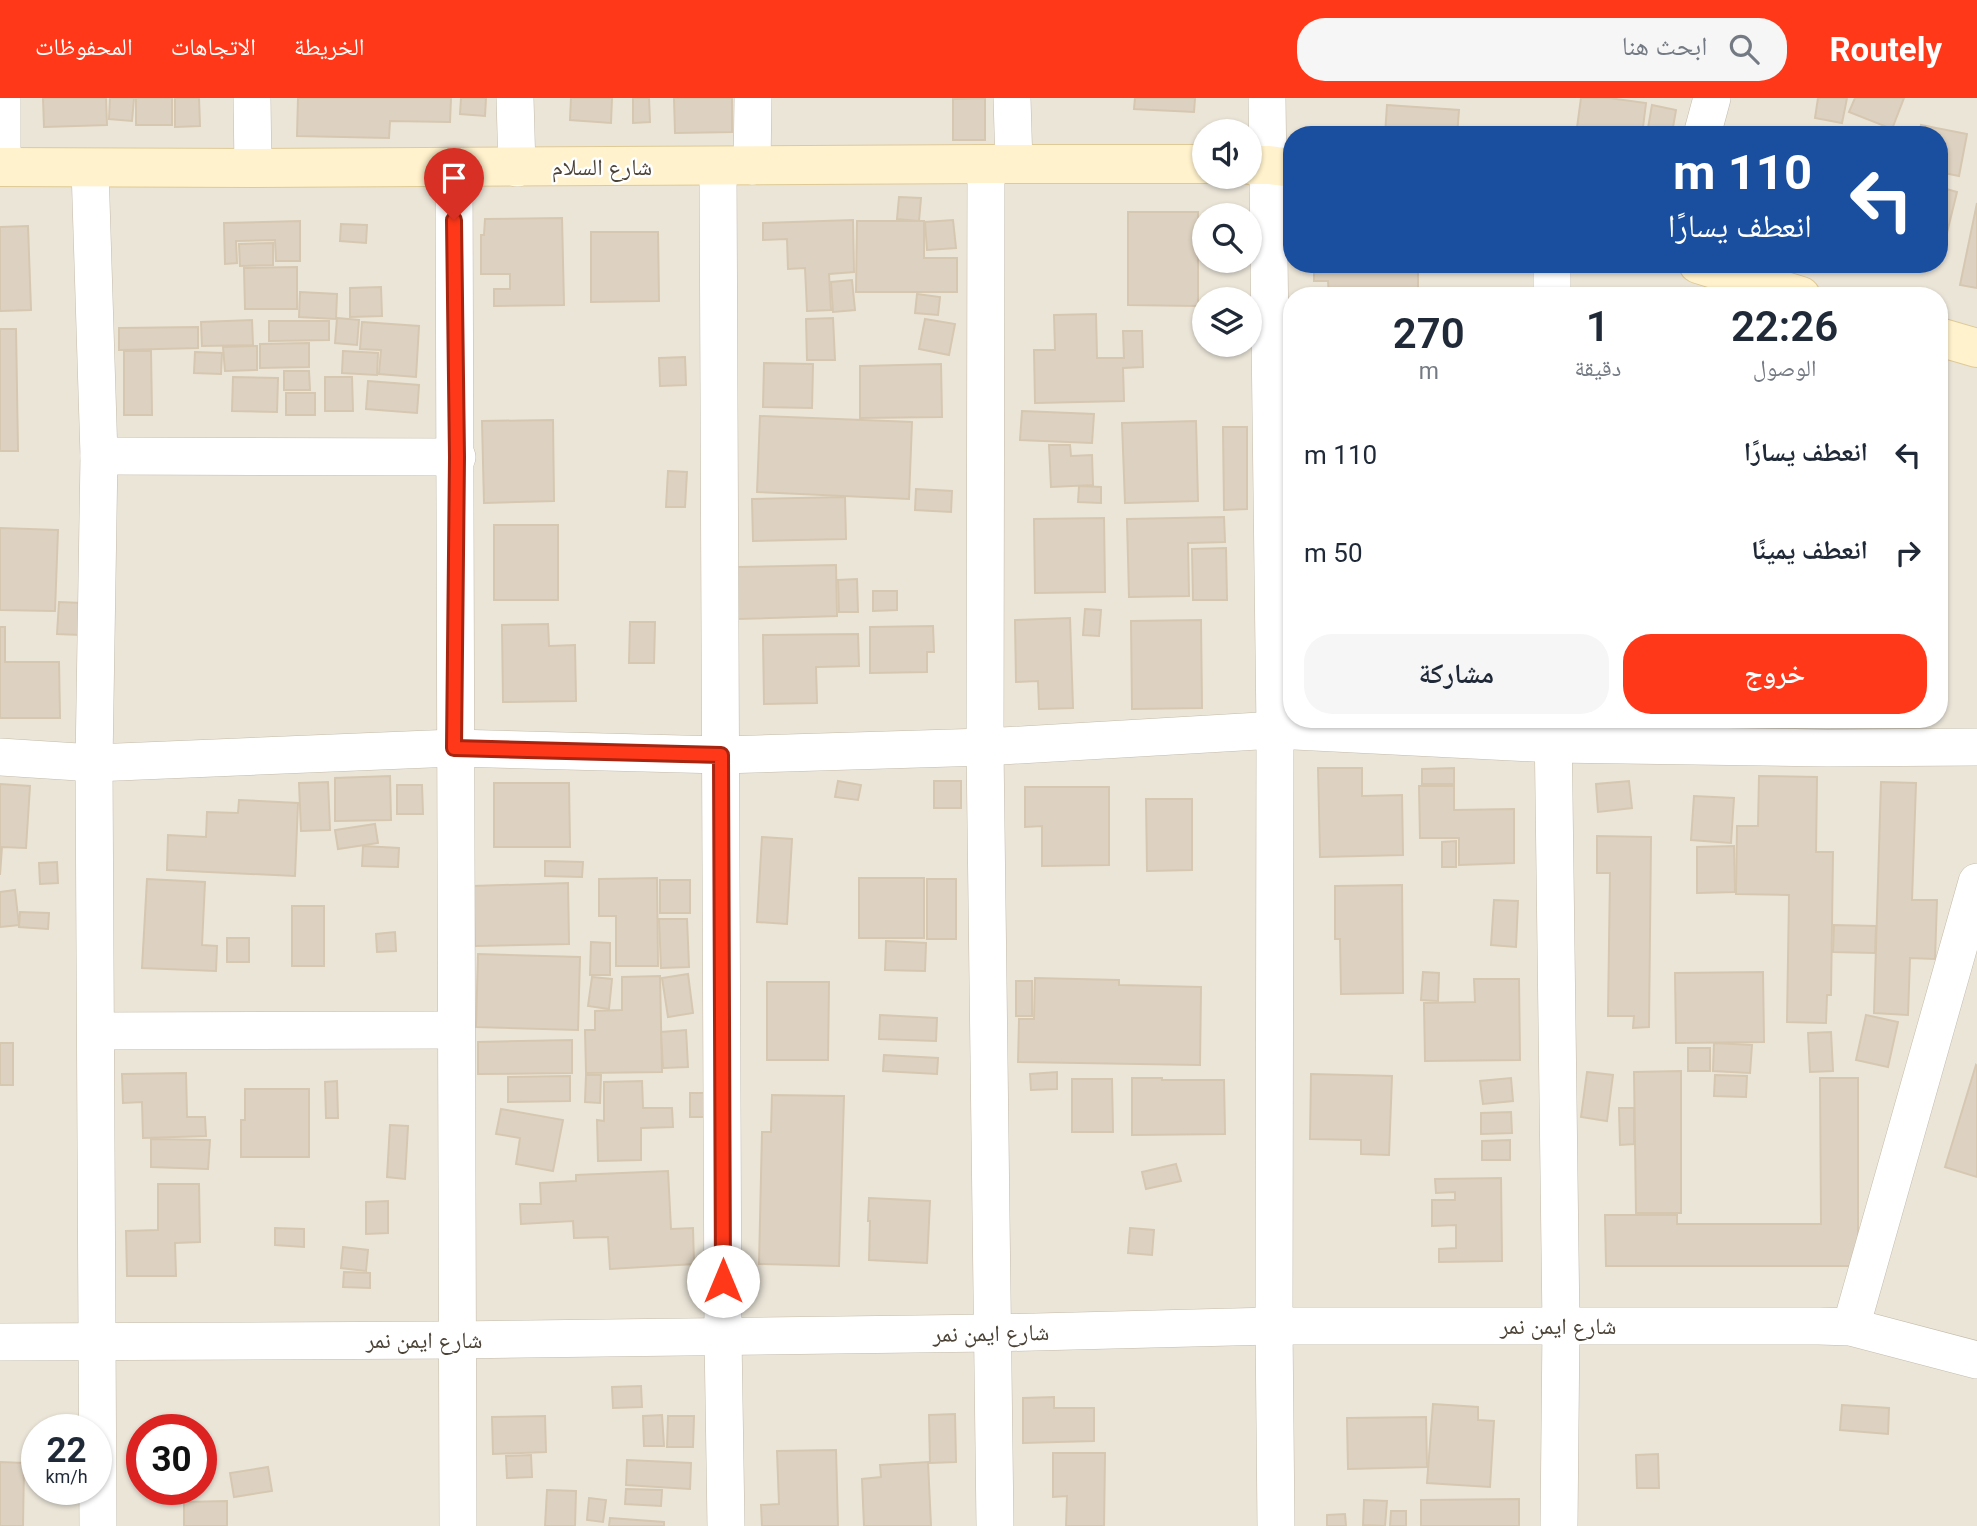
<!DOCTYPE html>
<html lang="ar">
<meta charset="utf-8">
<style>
:root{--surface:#fff;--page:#f6f6f7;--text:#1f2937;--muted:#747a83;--accent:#ff3819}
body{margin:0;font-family:Roboto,"Noto Naskh Arabic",sans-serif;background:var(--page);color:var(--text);direction:rtl;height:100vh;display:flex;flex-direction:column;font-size:26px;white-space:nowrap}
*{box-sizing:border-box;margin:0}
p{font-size:23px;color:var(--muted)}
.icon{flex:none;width:38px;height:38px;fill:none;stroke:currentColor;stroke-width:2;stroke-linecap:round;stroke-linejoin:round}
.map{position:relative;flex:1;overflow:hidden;direction:ltr}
.sheet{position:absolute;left:1283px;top:189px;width:665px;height:441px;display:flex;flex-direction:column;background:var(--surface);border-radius:28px;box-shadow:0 2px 5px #0004;direction:rtl}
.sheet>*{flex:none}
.hud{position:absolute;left:1283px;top:28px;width:665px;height:147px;border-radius:28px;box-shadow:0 2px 5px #0004;direction:rtl;background:#1a4fa0;color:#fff;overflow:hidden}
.tools{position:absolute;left:1192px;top:21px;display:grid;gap:14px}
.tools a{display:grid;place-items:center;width:70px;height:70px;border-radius:50%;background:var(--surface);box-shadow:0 2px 5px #0004;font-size:35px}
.speed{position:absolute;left:21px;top:1316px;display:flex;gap:14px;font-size:35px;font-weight:700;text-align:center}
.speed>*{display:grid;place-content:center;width:91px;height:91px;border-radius:50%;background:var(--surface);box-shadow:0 2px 5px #0004;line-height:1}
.speed small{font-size:18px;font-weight:400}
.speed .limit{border:10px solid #d22;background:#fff;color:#111}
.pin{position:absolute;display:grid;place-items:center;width:60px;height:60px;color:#fff;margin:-72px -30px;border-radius:50% 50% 50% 0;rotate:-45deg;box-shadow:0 0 7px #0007}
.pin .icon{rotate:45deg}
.me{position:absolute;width:77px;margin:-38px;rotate:0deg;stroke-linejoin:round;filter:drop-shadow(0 0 5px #0008)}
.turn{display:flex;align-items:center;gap:24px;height:147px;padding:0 21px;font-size:32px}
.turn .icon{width:91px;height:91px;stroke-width:2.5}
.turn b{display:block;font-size:49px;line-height:60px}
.eta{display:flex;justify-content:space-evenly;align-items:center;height:119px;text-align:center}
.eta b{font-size:42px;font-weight:600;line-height:49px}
.button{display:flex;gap:14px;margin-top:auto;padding:14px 21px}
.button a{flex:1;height:80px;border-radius:28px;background:var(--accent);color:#fff;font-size:28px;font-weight:600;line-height:80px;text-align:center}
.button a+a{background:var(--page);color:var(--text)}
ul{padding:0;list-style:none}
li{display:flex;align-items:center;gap:21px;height:98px;padding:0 21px}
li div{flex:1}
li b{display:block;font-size:26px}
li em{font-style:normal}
header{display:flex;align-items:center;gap:42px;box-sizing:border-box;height:98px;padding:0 35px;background:var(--accent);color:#fff}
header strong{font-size:33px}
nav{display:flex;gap:38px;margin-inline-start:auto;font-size:24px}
.search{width:490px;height:63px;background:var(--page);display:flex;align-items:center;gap:18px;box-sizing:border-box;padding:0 24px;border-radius:28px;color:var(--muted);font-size:26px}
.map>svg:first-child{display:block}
.residential{fill:#ebe5d8;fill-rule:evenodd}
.building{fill:#ddd2c1;stroke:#d6c7b0;stroke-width:2}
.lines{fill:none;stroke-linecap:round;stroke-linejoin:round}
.street-casing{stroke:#c4bbab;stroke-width:38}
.secondary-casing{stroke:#dfca97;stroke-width:40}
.street{stroke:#fff;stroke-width:37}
.secondary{stroke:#fff2cc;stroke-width:38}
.route-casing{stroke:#a62410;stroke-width:18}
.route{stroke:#ff3819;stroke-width:12}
.labels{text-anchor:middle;stroke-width:5;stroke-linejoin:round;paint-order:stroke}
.street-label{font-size:23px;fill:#4c4337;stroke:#fff}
</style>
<header>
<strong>Routely</strong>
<div class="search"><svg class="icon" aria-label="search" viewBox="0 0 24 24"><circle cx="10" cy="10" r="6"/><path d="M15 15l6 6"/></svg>ابحث هنا</div>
<nav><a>الخريطة</a><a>الاتجاهات</a><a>المحفوظات</a></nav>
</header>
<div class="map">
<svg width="1977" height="1428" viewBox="0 0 1977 1428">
<rect width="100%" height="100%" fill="#f7f3ea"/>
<path class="residential" d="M0,0H1977V1428H0ZM1204,33H1250V79H1204ZM1292,37H1939V166H1292ZM1204,117H1250V163H1204ZM1292,198H1939V621H1292ZM1204,201H1250V247H1204ZM37,1332H96V1391H37ZM142,1332H201V1391H142Z"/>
<g class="building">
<polygon points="43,0 106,0 107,27 44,29"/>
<polygon points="110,0 134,0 132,23 109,21"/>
<rect x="136" y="0" width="36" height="27"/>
<polygon points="175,0 199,0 200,28 175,29"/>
<polygon points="298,0 451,0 450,24 390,23 389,40 297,38"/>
<polygon points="461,0 486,0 485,18 460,16"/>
<polygon points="571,0 612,0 611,25 570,22"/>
<polygon points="633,0 649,0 650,24 633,25"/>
<polygon points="674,0 732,0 732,34 675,35"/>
<polygon points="985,0 985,42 953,42 953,1"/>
<polygon points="1135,0 1195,0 1194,14 1134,11"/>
<polygon points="1581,0 1609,0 1646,5 1642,37 1576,37"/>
<polygon points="1818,0 1847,0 1842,25 1815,20"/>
<polygon points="1855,0 1904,0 1892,31 1849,14"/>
<polygon points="1387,7 1459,12 1457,37 1385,37"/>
<polygon points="1652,7 1676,12 1672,35 1648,30"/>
<polygon points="1921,27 1967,36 1959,78 1939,74 1939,37 1919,37"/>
<polygon points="1939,89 1957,94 1945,143 1939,141"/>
<polygon points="899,99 921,100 919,123 897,121"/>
<polygon points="1977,105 1977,190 1960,187"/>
<polygon points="1128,114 1198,114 1198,208 1128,207"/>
<polygon points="562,120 564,207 494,208 494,191 510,191 510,176 481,176 481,137 484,137 485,121"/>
<polygon points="853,122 854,174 829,176 831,212 807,213 805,170 788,171 787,141 763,142 763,125"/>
<polygon points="953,122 956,150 927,152 925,124"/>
<polygon points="300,123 300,163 276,163 275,142 236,143 237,165 225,166 224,125"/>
<polygon points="857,123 924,123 924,160 957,160 957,194 856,194"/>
<polygon points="341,126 367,127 366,145 340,143"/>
<polygon points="28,128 31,212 0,213 0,129"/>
<polygon points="591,134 658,134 659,203 591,204"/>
<polygon points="273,145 273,167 240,168 239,146"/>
<polygon points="1314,166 1418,166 1418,198 1329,198 1328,183 1314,183"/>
<polygon points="297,169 297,211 245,211 244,170"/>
<polygon points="852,182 855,212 833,214 831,184"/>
<polygon points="381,189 382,218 350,219 350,190"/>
<polygon points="300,194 337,196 336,221 299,219"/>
<polygon points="917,196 940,199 938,217 915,215"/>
<polygon points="1096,216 1097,260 1124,260 1123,233 1142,233 1143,269 1123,270 1124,303 1035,305 1034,252 1055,252 1054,217"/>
<polygon points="337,220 359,222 357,247 335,245"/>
<polygon points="833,220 835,262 807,262 806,221"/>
<polygon points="925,221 955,226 949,257 919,251"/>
<polygon points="252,222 253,247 202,248 201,224"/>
<polygon points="269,223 329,223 329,242 269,243"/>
<polygon points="362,224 419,228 416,279 379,276 381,252 360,251"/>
<polygon points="198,229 198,250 119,252 119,230"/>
<polygon points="0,231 16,231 18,353 0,353"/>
<polygon points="309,245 309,269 260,270 260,246"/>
<polygon points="257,248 257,272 225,273 223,249"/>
<polygon points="124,253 151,253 152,317 124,317"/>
<polygon points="343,253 378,255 377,277 342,275"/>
<polygon points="195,254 222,255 221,276 194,275"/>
<polygon points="685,259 686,287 660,288 659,260"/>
<polygon points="764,265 813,266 812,310 763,309"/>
<polygon points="941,266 942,319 860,320 860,268"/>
<polygon points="284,273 309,273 310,292 284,292"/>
<polygon points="233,279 278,280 277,314 232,313"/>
<polygon points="325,279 352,279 353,313 325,313"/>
<polygon points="368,283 419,287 417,315 366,311"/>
<rect x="286" y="295" width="29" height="22"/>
<polygon points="1022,313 1094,316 1092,345 1020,342"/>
<polygon points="760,318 912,324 909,401 757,394"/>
<polygon points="553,322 554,403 484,405 482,323"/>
<polygon points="1196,323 1198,403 1125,405 1122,325"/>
<polygon points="1223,329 1247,329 1247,411 1224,412"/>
<polygon points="1049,347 1070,347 1071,358 1092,357 1093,387 1051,389"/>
<polygon points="668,373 687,374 685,409 666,409"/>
<polygon points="1079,388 1101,389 1101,405 1078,404"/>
<polygon points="916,391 952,393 951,414 915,412"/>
<polygon points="845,399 846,441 753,443 752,401"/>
<polygon points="1224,419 1225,444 1188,445 1189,498 1129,499 1127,421"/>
<polygon points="1104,420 1105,494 1035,495 1034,421"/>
<rect x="494" y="427" width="64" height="75"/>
<polygon points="0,430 58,432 55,513 0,512"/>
<polygon points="1226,450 1227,502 1193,502 1192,451"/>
<polygon points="836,467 837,518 738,521 737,469"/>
<polygon points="857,481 858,514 839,514 838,482"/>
<polygon points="873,493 897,493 897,512 873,513"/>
<polygon points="59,504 82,505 81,537 57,536"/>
<polygon points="1085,511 1101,512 1099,538 1083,537"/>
<polygon points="1070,520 1073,610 1039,611 1038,583 1016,584 1015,522"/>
<polygon points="1201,522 1202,610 1132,611 1131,523"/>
<polygon points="630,524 655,524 654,565 629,565"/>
<polygon points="548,526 549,548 575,547 576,603 503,604 502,527"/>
<polygon points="933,528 934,554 927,554 927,574 870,575 870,529"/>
<polygon points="0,529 5,529 5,564 59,564 60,620 0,620"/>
<polygon points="858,536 859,568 816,569 817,605 764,606 763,537"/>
<polygon points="1318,670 1362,670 1362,698 1402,697 1403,757 1320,759"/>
<polygon points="1454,670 1454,686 1422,686 1422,671"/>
<polygon points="390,678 391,722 335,723 335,680"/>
<polygon points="1759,678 1817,679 1816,754 1833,754 1831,897 1827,897 1826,925 1787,924 1789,797 1736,796 1737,728 1758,728"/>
<polygon points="838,683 861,687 858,702 835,699"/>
<rect x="934" y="683" width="27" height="27"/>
<polygon points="1629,683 1632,710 1598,714 1596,686"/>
<polygon points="328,684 330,732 301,733 299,685"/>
<polygon points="1881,684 1916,685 1912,802 1937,802 1935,861 1910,860 1908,917 1874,915"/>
<polygon points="494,685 569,685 570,749 494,749"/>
<polygon points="0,686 30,688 26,750 2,749 0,777"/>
<polygon points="397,687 422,687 423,716 397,716"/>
<polygon points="1419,688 1454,688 1454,712 1514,711 1514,765 1459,767 1459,740 1420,740"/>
<polygon points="1025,689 1109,689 1109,767 1042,768 1042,728 1025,729"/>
<polygon points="1694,698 1734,700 1731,745 1691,742"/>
<polygon points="1146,701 1192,701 1192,772 1147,773"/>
<polygon points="239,702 298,705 295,778 167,772 168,737 206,739 207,714 238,715"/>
<polygon points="375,726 378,745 338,751 335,732"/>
<polygon points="1597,738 1651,739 1649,929 1633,930 1634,918 1608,918 1610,775 1597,775"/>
<polygon points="762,739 792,741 787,826 757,824"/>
<polygon points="1456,743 1456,769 1442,769 1442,744"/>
<polygon points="363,748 399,750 398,769 362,768"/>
<polygon points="1734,748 1735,794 1697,795 1697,749"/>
<polygon points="545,763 583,764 582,779 545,778"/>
<polygon points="57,764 58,785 40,786 39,765"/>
<polygon points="657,780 658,868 616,868 616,818 599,818 599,781"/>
<rect x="859" y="780" width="65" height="60"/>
<polygon points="147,781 205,784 202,847 217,848 216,873 142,870"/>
<rect x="927" y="781" width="29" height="60"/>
<rect x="660" y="782" width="30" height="33"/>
<polygon points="568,785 569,846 475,848 473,788"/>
<polygon points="1402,787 1403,895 1341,896 1340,841 1335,841 1335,788"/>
<polygon points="15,792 19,827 0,829 0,794"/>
<polygon points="1494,802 1518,803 1516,849 1491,847"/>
<rect x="292" y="808" width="32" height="60"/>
<polygon points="20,814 49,815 48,831 19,829"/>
<polygon points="659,821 687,821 689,869 661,870"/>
<polygon points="1834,827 1876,828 1875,855 1833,854"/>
<polygon points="395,834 396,853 377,854 376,836"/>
<rect x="227" y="840" width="22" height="24"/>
<polygon points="886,843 926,845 925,873 885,872"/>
<polygon points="591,844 610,845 610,877 590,877"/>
<polygon points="478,856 580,859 578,932 476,929"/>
<polygon points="1423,874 1439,875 1438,903 1421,902"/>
<polygon points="1763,874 1764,944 1676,945 1675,875"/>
<polygon points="688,876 693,915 668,919 662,880"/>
<polygon points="660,878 662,974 586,975 585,932 595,932 595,913 622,912 622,879"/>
<polygon points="592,879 612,881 609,911 588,908"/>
<polygon points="1035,880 1119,882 1119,887 1201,889 1200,967 1018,964 1019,921 1034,921"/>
<polygon points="1474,881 1519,881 1520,962 1425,963 1424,905 1475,904"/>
<rect x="1016" y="883" width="16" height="35"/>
<polygon points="767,884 829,884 828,962 767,962"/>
<polygon points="880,917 937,920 936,943 879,941"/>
<polygon points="1866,917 1898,924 1888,969 1856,962"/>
<polygon points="686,932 688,969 663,970 661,934"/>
<polygon points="1831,934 1833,973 1810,974 1808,935"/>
<polygon points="572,942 572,975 478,976 478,944"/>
<rect x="0" y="945" width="13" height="42"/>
<polygon points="1714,945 1752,947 1750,975 1713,973"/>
<rect x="1688" y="950" width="22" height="23"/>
<polygon points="884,957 938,960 937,976 883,973"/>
<polygon points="1976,967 1977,968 1977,1079 1945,1069"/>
<polygon points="1681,973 1681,1115 1636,1115 1634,974"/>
<polygon points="1057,974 1057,991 1031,992 1030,976"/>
<polygon points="1587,974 1613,977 1607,1023 1581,1019"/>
<polygon points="186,975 187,1019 205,1019 206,1038 143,1040 142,1004 123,1005 122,976"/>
<polygon points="1311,976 1392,978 1389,1057 1361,1056 1361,1042 1310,1041"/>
<polygon points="586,977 601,977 600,1005 585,1004"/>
<polygon points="1715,977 1747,978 1746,999 1714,998"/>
<polygon points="570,978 570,1003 508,1004 508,979"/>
<polygon points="1132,980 1162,980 1162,982 1224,982 1225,1036 1132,1037"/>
<polygon points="1511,980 1513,1003 1483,1006 1480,983"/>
<polygon points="1820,980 1858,980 1858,1168 1606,1168 1605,1117 1677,1117 1677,1126 1821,1126"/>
<polygon points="1072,981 1112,981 1113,1034 1072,1034"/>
<polygon points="337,983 338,1020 326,1020 325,984"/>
<polygon points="642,983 643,1010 672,1010 673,1029 641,1030 641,1062 598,1063 597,1022 604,1023 604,984"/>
<polygon points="245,991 309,991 309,1059 241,1059 241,1022 245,1022"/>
<polygon points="690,995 706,995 707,1019 690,1019"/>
<polygon points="772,997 844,998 839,1168 759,1166 762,1034 771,1034"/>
<polygon points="1619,1010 1634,1010 1634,1046 1620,1047"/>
<polygon points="501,1011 563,1022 553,1073 516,1066 520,1040 496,1036"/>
<polygon points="1511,1014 1512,1035 1481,1036 1481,1015"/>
<polygon points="390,1027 408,1028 405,1081 387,1079"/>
<polygon points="151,1041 210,1042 208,1071 151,1069"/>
<polygon points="1510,1042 1510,1062 1482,1062 1482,1043"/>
<polygon points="1176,1066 1181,1083 1146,1091 1142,1074"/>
<polygon points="668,1073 671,1131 693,1130 694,1166 610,1171 608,1139 574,1140 573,1123 521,1126 520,1106 541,1106 540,1085 576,1083 576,1077"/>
<polygon points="1501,1080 1502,1163 1439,1164 1439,1151 1456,1150 1456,1127 1432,1128 1432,1102 1455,1102 1455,1094 1436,1095 1435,1081"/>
<polygon points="158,1086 199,1086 200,1144 175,1145 176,1178 127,1178 126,1133 158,1132"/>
<polygon points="869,1100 930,1103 927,1165 869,1162 870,1123 868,1123"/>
<polygon points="388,1103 388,1135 366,1136 366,1104"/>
<polygon points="275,1130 304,1131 304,1149 275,1147"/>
<polygon points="1130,1130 1154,1132 1152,1157 1128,1155"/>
<polygon points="343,1149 368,1152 366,1173 341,1170"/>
<polygon points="344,1174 370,1175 370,1190 343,1189"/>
<polygon points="641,1288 642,1309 613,1310 612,1289"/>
<polygon points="1054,1299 1054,1310 1094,1310 1094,1343 1023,1345 1023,1300"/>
<polygon points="1433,1306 1478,1309 1478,1322 1494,1323 1490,1389 1427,1385"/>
<polygon points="1842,1307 1889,1310 1888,1336 1840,1332"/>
<polygon points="955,1316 956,1364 930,1365 929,1317"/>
<polygon points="662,1317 664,1348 644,1348 643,1318"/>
<polygon points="545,1318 546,1354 493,1356 492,1319"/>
<polygon points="668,1318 694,1318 693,1349 667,1349"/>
<polygon points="1426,1319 1427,1369 1348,1371 1347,1320"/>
<polygon points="836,1352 838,1428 762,1428 761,1407 779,1406 777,1353"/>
<polygon points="1053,1355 1105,1355 1104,1428 1066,1428 1067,1398 1053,1399"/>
<polygon points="1658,1356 1659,1390 1637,1390 1636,1357"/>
<polygon points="531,1357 532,1379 507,1380 506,1358"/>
<polygon points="627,1362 691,1365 690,1391 626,1387"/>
<polygon points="0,1364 24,1365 23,1428 0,1428"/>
<polygon points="928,1364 931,1428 864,1428 862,1381 881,1379 880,1367"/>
<polygon points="268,1369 272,1393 234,1399 230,1375"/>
<polygon points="626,1391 662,1392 661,1408 625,1406"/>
<polygon points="547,1392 576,1393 575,1428 545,1428"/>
<polygon points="589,1400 606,1402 603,1424 587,1422"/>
<polygon points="1519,1401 1519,1428 1421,1428 1421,1402"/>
<polygon points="1364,1402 1387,1403 1385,1428 1363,1427"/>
<polygon points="227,1403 227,1428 184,1428 184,1404"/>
<polygon points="1391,1413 1406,1413 1406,1428 1390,1428"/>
<polygon points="1345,1416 1346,1428 1327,1428 1327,1417"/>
<polygon points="610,1420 664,1424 664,1428 609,1428"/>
</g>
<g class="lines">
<g class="street-casing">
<g id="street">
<polyline points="2,0 2,69"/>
<polyline points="252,0 253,70"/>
<polyline points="515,0 517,70"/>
<polyline points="1012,0 1014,66"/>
<polyline points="1267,0 1275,632 1274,1228 1276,1428"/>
<polyline points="1702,37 1712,0"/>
<polyline points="986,66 985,649 995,1428"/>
<polyline points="718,68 723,1238 726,1428"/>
<polyline points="752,68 753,0"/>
<polyline points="90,70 99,358 94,665 98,1428"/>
<path d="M454,70C459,522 453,975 458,1428"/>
<polyline points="1552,166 1552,198"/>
<polyline points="99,358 457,359"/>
<polyline points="1553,622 1561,1228 1559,1428"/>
<polyline points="0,659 94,665 454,650 721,657 985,649 1275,632 1553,646 1827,650 1977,649"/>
<polyline points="96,933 455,932"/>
<polyline points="1851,1229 1977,784"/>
<polyline points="0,1244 456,1242 992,1235 1274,1228 1819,1228 1851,1229 1977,1262"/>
</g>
</g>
<g class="secondary-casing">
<g id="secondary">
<polyline points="1250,67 1269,67 1292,70"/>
<polyline points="0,69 253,70 986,66 1204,66"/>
<polyline points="1698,166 1801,198"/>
<polyline points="1939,239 1977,250"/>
</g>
</g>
<use href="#street" class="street"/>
<use href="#secondary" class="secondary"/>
</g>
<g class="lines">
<g class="route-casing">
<polyline id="route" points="454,122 457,359 454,650 721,657 723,1183"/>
</g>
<use href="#route" class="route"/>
</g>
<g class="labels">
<g class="street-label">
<text x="602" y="77">شارع السلام</text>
<text x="1558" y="1236">شارع ايمن نمر</text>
<text transform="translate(991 1235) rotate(-1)" y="8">شارع ايمن نمر</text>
<text x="424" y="1250">شارع ايمن نمر</text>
</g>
</g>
</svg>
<div class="tools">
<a><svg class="icon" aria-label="sound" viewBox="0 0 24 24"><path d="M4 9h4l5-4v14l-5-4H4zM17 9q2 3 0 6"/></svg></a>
<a><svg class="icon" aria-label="search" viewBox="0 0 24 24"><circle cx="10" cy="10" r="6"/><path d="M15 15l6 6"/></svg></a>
<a><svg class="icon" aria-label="layers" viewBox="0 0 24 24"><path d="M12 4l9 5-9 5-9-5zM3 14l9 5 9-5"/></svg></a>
</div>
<div class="speed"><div>22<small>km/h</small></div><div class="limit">30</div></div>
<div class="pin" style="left:454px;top:122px;background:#d93025"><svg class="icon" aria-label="arrive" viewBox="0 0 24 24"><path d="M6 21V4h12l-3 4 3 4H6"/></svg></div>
<svg class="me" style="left:723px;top:1183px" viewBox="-20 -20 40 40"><circle r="19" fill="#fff"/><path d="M0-13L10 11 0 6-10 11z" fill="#ff3819"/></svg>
<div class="hud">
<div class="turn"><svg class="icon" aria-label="left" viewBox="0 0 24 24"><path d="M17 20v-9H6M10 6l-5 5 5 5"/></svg><div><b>110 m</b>انعطف يسارًا</div></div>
</div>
<section class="sheet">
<div class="eta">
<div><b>22:26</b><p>الوصول</p></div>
<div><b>1</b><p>دقيقة</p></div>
<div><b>270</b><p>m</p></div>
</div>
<ul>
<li><svg class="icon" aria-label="left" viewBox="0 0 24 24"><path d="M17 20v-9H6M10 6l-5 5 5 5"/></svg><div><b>انعطف يسارًا</b></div><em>110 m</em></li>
<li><svg class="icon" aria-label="right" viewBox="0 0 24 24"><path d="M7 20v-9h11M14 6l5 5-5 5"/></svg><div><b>انعطف يمينًا</b></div><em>50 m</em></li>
</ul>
<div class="button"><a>خروج</a><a>مشاركة</a></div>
</section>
</div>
